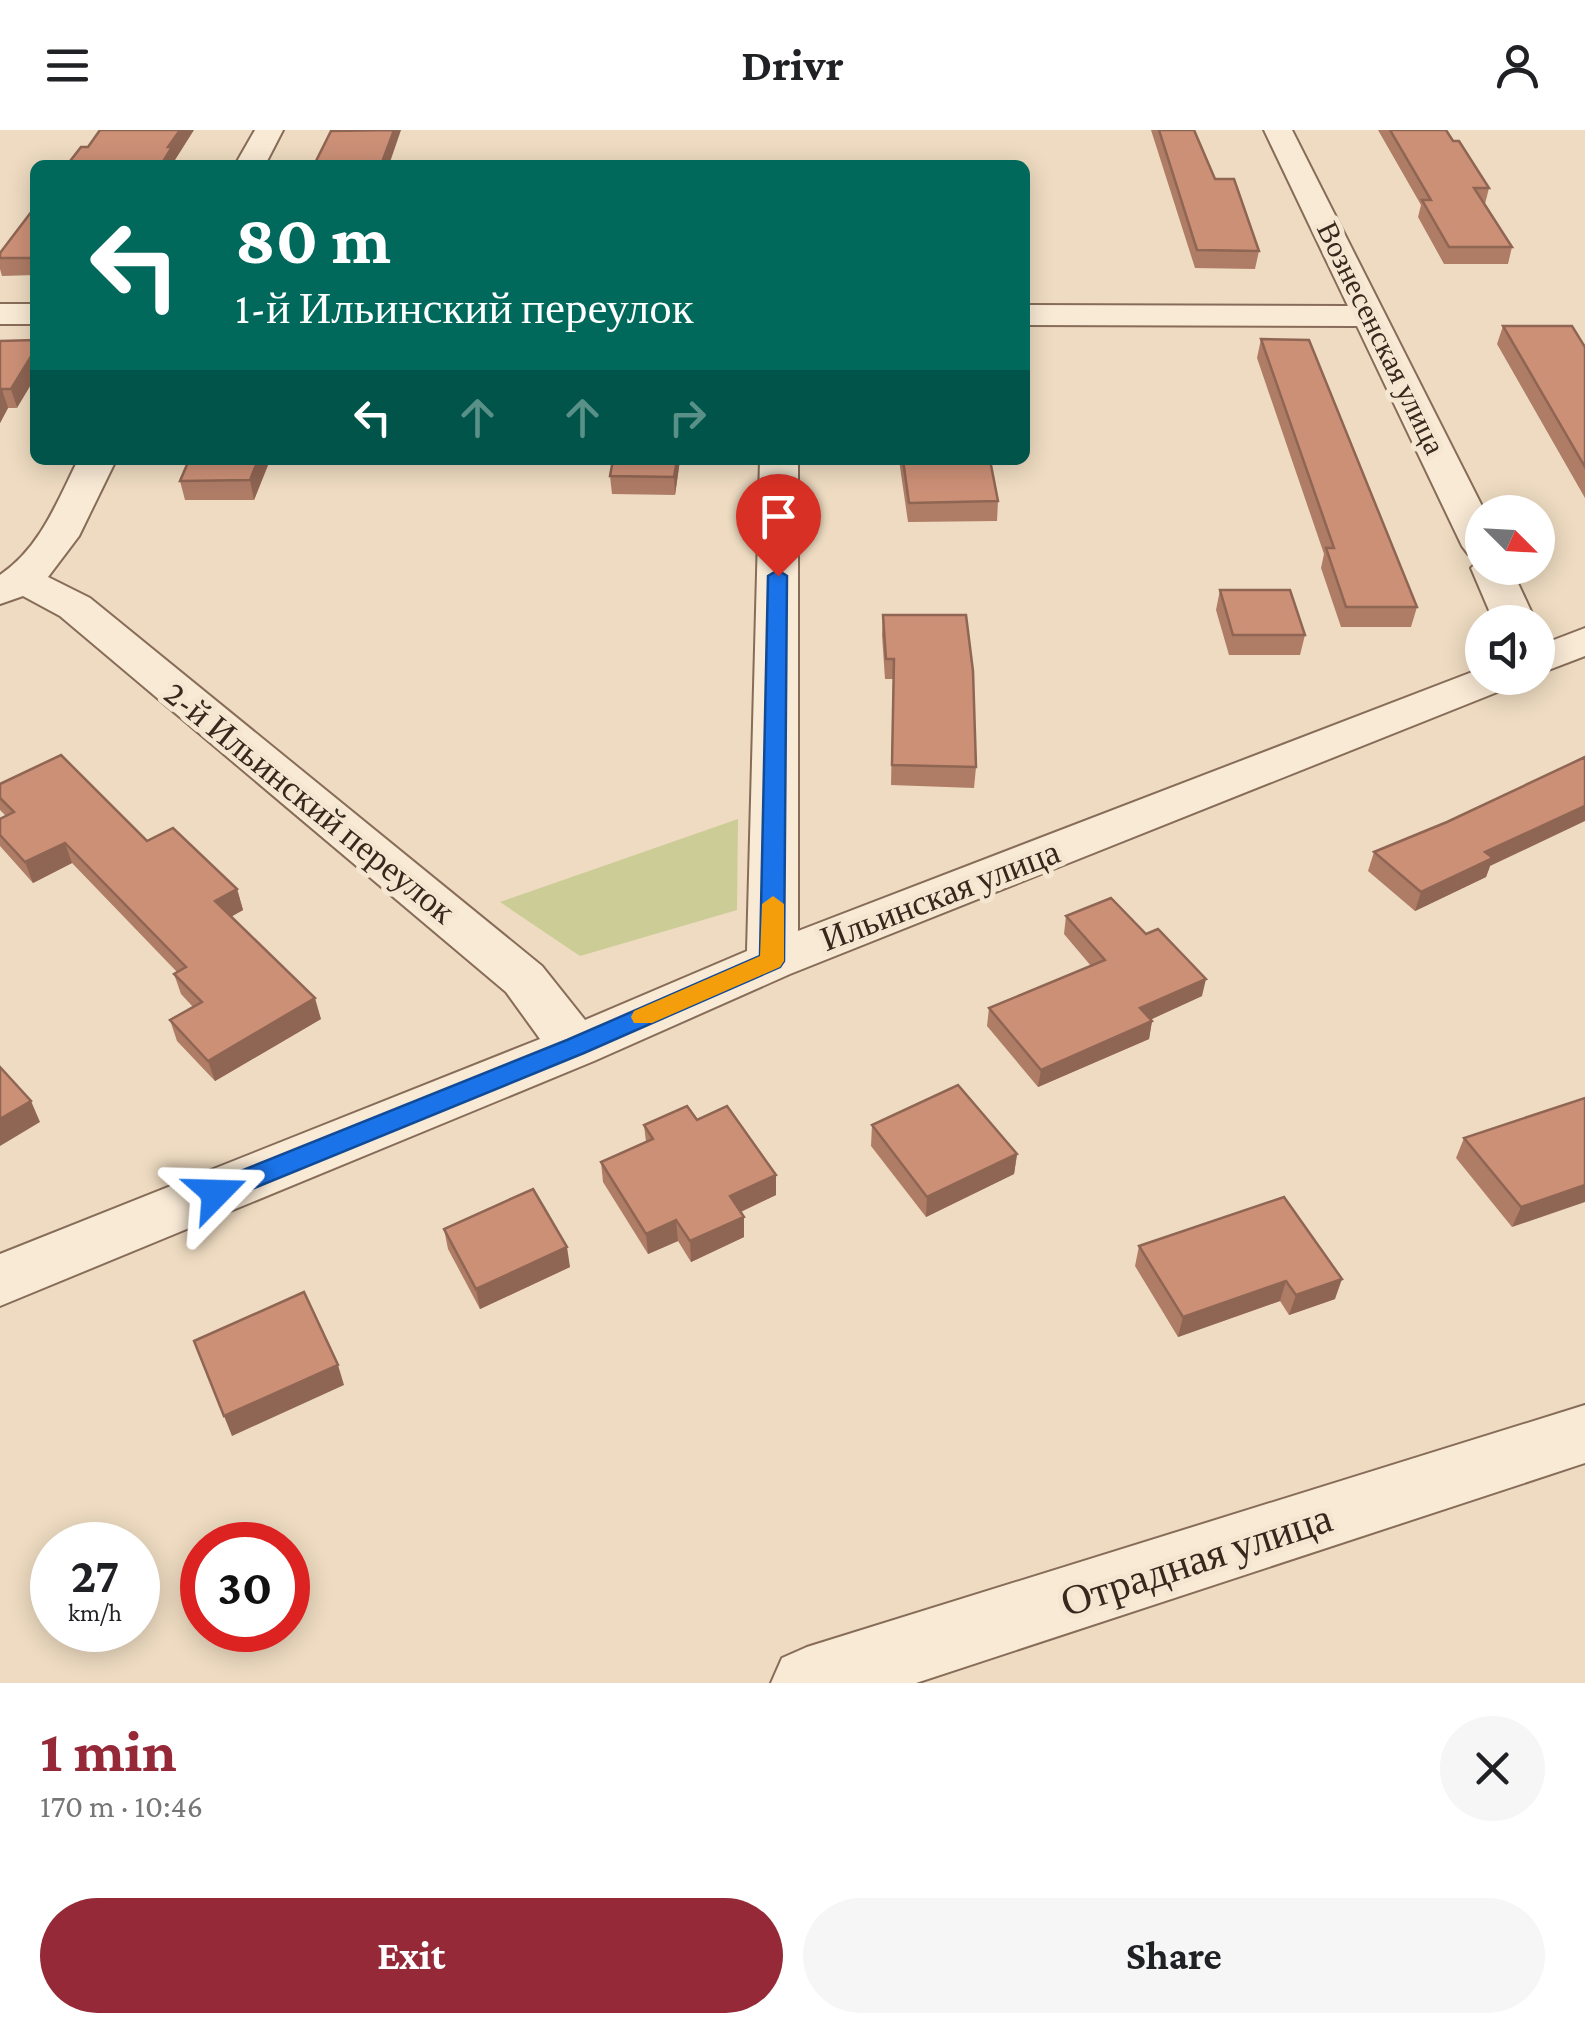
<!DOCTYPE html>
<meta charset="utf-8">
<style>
:root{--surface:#fff;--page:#f6f6f6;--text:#202124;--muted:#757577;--accent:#962937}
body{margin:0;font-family:"Crimson Pro",serif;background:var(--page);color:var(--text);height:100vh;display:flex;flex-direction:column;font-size:38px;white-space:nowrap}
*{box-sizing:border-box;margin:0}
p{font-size:32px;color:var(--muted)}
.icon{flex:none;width:55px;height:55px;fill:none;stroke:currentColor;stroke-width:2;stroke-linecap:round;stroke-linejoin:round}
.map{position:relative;height:1553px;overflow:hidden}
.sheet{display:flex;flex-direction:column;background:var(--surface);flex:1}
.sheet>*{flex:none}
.hud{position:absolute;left:30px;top:30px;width:1000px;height:305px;border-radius:15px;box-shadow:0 5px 25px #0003;background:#00695c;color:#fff;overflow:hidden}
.needle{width:65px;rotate:114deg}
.tools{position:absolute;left:1465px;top:365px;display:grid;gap:20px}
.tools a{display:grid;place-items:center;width:90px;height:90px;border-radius:50%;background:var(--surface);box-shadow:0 5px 25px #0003;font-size:50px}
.speed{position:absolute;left:30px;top:1392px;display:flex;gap:20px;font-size:50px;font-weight:700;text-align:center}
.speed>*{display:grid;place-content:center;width:130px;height:130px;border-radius:50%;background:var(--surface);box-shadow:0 5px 25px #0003;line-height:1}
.speed small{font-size:25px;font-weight:400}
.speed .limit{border:15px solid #d22;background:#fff;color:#111}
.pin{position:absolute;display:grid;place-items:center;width:85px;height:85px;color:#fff;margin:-102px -42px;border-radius:50% 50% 50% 0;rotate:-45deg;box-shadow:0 0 10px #0007}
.pin .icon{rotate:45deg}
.me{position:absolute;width:110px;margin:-55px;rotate:68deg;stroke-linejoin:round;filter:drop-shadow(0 0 8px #0008)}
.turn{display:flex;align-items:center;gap:35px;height:210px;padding:0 40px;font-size:45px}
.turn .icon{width:130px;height:130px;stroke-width:2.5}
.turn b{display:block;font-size:70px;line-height:85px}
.lanes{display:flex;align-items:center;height:95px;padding:0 40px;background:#0003;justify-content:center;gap:50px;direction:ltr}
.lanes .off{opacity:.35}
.round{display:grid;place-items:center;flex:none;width:105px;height:105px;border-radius:52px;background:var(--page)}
.summary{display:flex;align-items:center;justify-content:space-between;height:170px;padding:0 40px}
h1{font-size:60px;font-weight:700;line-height:75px;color:var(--accent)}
.primary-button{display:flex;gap:20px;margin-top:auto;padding:20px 40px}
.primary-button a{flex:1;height:115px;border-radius:60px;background:var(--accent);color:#fff;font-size:40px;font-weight:700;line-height:115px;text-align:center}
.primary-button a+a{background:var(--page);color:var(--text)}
header{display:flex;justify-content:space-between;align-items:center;height:130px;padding:0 40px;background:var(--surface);font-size:45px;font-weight:700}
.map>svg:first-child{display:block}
.green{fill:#cccc96}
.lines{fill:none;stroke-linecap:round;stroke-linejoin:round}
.minor-casing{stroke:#876c59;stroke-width:4}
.minor{fill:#f9ead5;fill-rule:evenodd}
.wall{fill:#af7c66}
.shaded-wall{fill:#8f6553}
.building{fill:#cc9077;stroke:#8f6553;stroke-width:2.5}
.route{fill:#1a73e8;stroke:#114b97;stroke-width:2.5}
.slow{fill:#f59e0b}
.labels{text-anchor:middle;stroke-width:10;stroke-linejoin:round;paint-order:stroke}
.far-street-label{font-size:30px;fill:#37271d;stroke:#f5e6d1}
.street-label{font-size:35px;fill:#37271d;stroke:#f5e6d1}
.near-street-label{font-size:42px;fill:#37271d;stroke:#f5e6d1}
</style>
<header><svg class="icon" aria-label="menu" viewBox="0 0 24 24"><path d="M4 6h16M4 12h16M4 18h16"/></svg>Drivr<svg class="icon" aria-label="person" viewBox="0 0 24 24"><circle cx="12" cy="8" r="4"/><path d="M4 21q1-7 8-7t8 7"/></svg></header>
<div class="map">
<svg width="1585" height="1553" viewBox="0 0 1585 1553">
<rect width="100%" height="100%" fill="#eedbc1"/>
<polygon class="green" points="738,689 737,780 580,826 500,772"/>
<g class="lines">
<g class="minor-casing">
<g id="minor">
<polygon points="255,0 283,0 265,35 235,35"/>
<polygon points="1264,0 1292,0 1485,382 1482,428 1468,424 1462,416 1357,196 1025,195 1025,175 1348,176"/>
<rect x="0" y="174" width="35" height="20"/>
<path d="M78,330H116L79,406L48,447L90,468L542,836L585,890L747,821L760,330H798V801L1480,539L1482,548H1517L1510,557L790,844L594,931L0,1176V1124L540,909L506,862L60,486L23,466L0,474V445C40,418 57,372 78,330Z"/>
<polygon points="1482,428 1482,438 1511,438 1536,492 1494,492 1471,438"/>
<polygon points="1585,498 1585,526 1538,544 1538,516"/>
<polygon points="1585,1275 1585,1333 916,1553 771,1553 782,1528 807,1517"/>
</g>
</g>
<use href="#minor" class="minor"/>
</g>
<g class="wall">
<polygon points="1151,0 1194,0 1215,49 1259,121 1255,139 1195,138"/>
<polygon points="1378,0 1446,0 1489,58 1485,74 1512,117 1508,134 1444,134 1418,87 1421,75"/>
<polygon points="35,77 35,145 2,146 0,139 0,123"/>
<polygon points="1503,196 1585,217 1585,368 1497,214"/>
<polygon points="1261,209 1417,477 1411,497 1341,497 1321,438 1324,424 1257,228"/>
<polygon points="0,211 17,278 8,278 0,293"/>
<polygon points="270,330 254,370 185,370 180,351"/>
<polygon points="680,330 675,365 612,364 610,346"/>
<polygon points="899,330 990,330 998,371 997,391 908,392"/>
<polygon points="1220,460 1305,505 1300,525 1229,525 1216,480"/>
<polygon points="883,485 976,637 974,658 891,655 893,549 885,549 882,505"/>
<polygon points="0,654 147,711 237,759 243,780 231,787 321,889 215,951 177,911 170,890 193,877 181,864 174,844 177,842 72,733 33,753 0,716 0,689 6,686 0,680"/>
<polygon points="1374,722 1490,736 1486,747 1415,781 1368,741"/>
<polygon points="1066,786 1202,866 1151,889 1152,891 1149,909 1038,957 987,896 989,878 1091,836 1064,804"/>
<polygon points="1585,968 1512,1097 1456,1028 1464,1008"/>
<polygon points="697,990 776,1065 741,1082 744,1087 744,1107 691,1132 678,1111 648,1124 603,1052 601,1032 646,1012 644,995"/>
<polygon points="872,995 1017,1024 1014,1044 926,1087 871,1016"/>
<polygon points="1284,1067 1335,1169 1289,1185 1280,1171 1178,1207 1135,1136 1139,1116"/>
<polygon points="444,1099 570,1137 480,1179 448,1119"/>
</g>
<g class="shaded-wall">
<polygon points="180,0 194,0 175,30 175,35 161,35 168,17"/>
<polygon points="394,0 401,0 389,35 381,35"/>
<polygon points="35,220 35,248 17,278 11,259"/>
<polygon points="2,259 8,278 0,293 0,263"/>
<polygon points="258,330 270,330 254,370 250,350"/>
<polygon points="677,330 680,330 675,365 674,347"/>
<polygon points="1585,676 1585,691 1490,736 1486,747 1415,781 1421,762 1485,722"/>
<polygon points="65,713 72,733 33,753 25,732"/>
<polygon points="237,759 243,780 221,792 215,771"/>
<polygon points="1206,849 1202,866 1137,896 1140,878"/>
<polygon points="315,868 321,889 215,951 208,931"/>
<polygon points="1152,891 1149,909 1038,957 1041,940"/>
<polygon points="31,971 40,992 0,1016 0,989"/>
<polygon points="1017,1024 1014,1044 926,1087 927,1067"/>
<polygon points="776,1045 776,1065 731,1086 730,1066"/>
<polygon points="1585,1055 1585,1072 1512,1097 1521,1077"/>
<polygon points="744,1087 744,1107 691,1132 690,1111"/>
<polygon points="676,1090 678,1111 648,1124 646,1104"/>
<polygon points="567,1117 570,1137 480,1179 476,1159"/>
<polygon points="1342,1149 1335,1169 1289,1185 1296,1165"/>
<polygon points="1286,1151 1280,1171 1178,1207 1183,1187"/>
<polygon points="338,1235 344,1255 232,1306 224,1286"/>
</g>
<g class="building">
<polygon points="100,0 180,0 168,17 172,17 161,35 67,35 81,17 88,17"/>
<polygon points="394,0 381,35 314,35 331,1"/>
<polygon points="1159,0 1194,0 1215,49 1234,49 1259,121 1197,120"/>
<polygon points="1390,0 1446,0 1453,11 1459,11 1489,58 1474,58 1512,117 1449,117 1422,70 1431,70"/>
<polygon points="35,77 35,128 0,128 0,123"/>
<polygon points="1503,196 1572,196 1585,217 1585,337"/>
<polygon points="1261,209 1309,210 1417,477 1346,477 1326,418 1334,418"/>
<polygon points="35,210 35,220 11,259 2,259 0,263 0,211"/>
<polygon points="189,330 258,330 250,350 180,351"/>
<polygon points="613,330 677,330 674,347 610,346"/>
<polygon points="903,330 990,330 998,371 909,373"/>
<polygon points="1220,460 1290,460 1305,505 1233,505"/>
<polygon points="883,485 966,485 973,541 976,637 892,635 894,529 886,529"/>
<polygon points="61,625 147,711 173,698 237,759 215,771 315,868 208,931 170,890 202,872 174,844 186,837 65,713 25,732 0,705 0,689 14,682 0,668 0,654"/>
<polygon points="1585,627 1585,676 1485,722 1493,728 1421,762 1374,722 1447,692"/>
<polygon points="1111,768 1146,804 1158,799 1206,849 1140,878 1152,891 1041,940 989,878 1105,830 1066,786"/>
<polygon points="0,937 31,971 0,989"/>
<polygon points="958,955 1017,1024 927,1067 872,995"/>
<polygon points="1585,968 1585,1055 1521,1077 1464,1008"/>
<polygon points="687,976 697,990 727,976 776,1045 730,1066 744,1087 690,1111 676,1090 646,1104 601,1032 653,1009 644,995"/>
<polygon points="533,1059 567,1117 476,1159 444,1099"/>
<polygon points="1284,1067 1342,1149 1296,1165 1286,1151 1183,1187 1139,1116"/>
<polygon points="304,1162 338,1235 224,1286 194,1211"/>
</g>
<polygon class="route" points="778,440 787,446 784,831 780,837 584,923 225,1070 216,1073 206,1070 203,1063 206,1055 567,910 760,826 768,446"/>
<polygon class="slow" points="773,766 784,774 784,831 780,837 652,893 634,893 631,887 634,881 760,826 762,774"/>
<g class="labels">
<g class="far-street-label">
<text transform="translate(1381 208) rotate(64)" y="10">Вознесенская улица</text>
</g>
<g class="street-label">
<text transform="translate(310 672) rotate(39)" y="12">2-й Ильинский переулок</text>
<text transform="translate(940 765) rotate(-21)" y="12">Ильинская улица</text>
</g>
<g class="near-street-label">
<text transform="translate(1196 1429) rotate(-18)" y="15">Отрадная улица</text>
</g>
</g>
</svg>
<div class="tools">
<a><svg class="needle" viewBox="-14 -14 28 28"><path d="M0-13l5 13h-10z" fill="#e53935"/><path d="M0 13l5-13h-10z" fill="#757577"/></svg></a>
<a><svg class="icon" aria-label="sound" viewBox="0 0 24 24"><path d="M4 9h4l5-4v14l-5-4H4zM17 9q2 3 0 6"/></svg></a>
</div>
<div class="speed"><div>27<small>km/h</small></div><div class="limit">30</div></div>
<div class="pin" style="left:778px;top:446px;background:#d93025"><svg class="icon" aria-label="arrive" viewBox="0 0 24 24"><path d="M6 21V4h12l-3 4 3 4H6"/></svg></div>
<svg class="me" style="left:216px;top:1063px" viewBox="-20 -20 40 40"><path d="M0-17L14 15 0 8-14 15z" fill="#1a73e8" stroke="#fff" stroke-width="4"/></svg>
<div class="hud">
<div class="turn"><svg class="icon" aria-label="left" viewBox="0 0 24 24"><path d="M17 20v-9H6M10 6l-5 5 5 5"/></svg><div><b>80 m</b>1-й Ильинский переулок</div></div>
<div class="lanes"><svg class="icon" aria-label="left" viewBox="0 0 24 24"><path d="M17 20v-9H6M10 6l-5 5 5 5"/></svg><svg class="icon off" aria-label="ahead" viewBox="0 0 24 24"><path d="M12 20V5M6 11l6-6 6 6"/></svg><svg class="icon off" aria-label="ahead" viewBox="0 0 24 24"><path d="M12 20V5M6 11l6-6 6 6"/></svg><svg class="icon off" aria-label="right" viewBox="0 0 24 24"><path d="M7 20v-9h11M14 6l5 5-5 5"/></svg></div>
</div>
</div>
<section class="sheet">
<div class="summary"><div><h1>1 min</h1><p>170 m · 10:46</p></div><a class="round"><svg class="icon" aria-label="close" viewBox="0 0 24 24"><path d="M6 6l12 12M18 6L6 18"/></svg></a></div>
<div class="primary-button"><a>Exit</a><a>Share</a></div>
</section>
